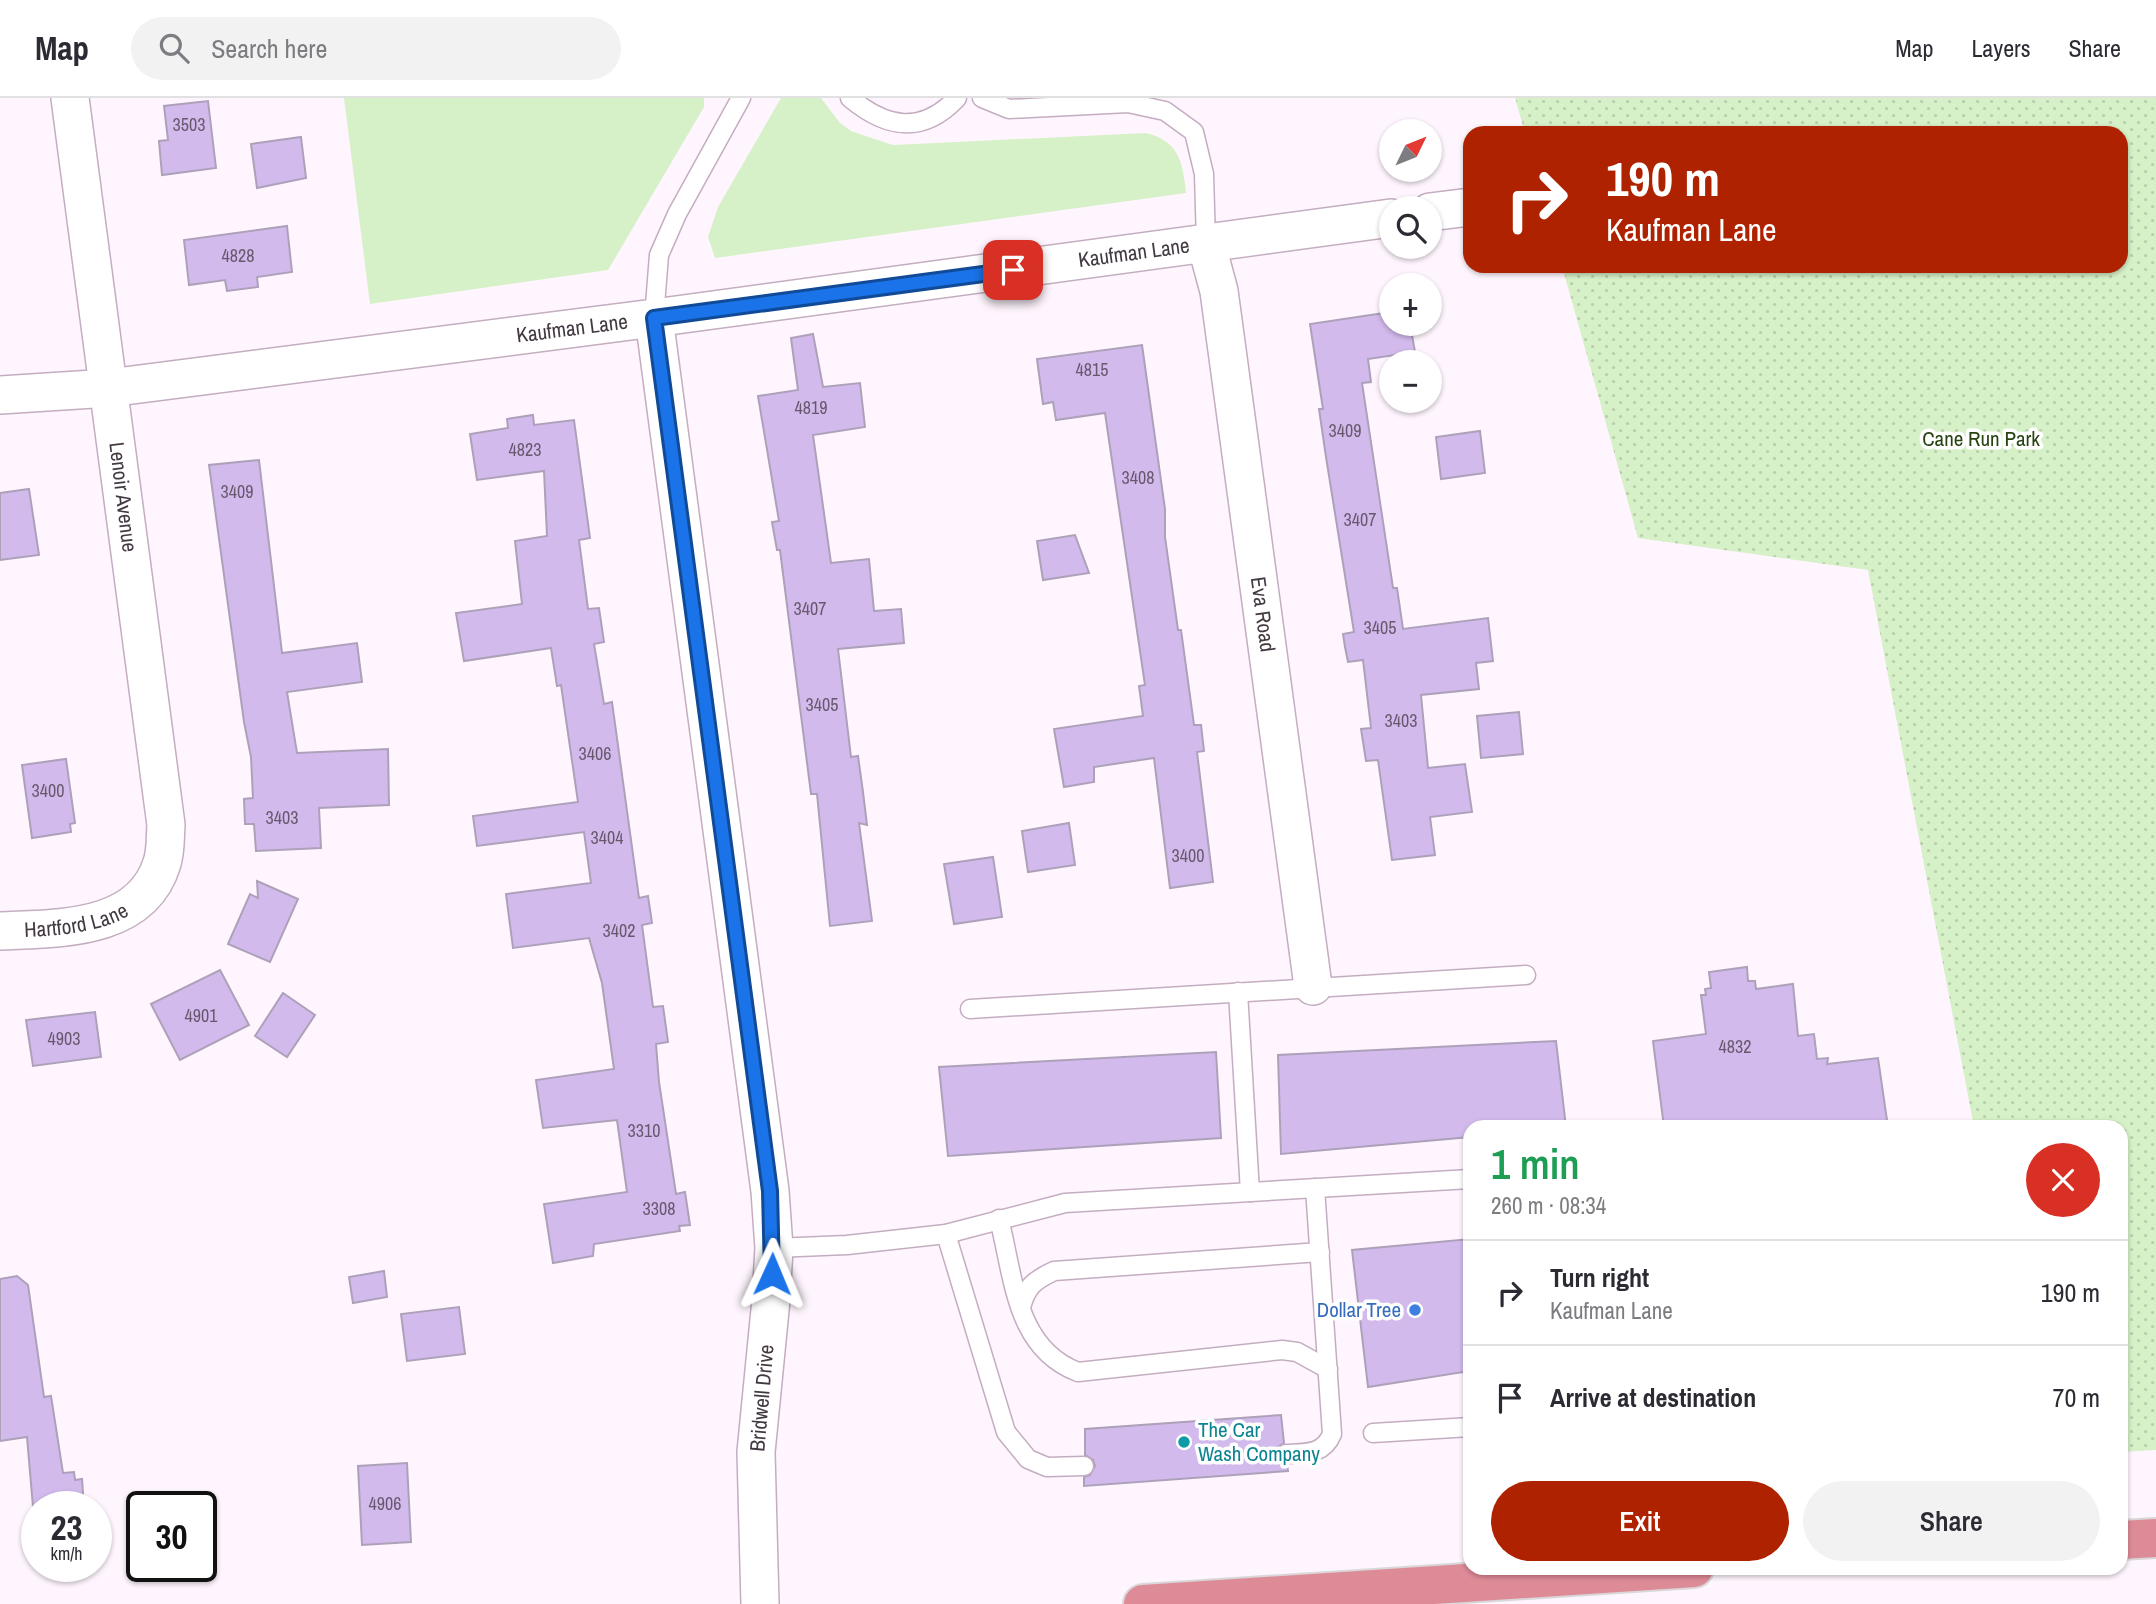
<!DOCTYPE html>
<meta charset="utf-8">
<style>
:root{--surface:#fff;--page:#f2f2f3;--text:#2b2b33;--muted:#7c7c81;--line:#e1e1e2;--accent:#ae2200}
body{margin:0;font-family:"Archivo Narrow",sans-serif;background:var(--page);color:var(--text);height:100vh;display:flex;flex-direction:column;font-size:26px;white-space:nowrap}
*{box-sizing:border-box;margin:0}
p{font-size:23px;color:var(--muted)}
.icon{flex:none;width:38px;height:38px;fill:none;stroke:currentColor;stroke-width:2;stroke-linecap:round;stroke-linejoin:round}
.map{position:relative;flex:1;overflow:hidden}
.side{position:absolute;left:1463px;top:1022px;width:665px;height:455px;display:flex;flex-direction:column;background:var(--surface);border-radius:21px;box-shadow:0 2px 5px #0004}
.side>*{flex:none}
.guide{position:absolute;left:1463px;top:28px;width:665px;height:147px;border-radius:21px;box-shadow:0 2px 5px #0004;background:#ae2200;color:#fff;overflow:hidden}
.needle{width:46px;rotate:47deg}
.tools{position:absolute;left:1379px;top:21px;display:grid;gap:14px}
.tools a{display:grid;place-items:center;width:63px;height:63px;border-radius:50%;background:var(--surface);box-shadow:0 2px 5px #0004;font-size:35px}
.speed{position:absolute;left:21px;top:1393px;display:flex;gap:14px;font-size:35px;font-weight:700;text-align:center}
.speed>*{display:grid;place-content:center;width:91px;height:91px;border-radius:50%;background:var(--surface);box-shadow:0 2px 5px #0004;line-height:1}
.speed small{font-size:18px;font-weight:400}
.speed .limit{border:4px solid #111;border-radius:10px;background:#fff;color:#111}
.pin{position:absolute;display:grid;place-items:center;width:60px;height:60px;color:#fff;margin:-30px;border-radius:14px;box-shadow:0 4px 10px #0006}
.me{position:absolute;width:77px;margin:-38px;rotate:1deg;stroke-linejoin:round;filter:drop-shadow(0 0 5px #0008)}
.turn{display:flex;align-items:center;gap:24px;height:147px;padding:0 28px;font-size:32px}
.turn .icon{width:91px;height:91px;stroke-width:2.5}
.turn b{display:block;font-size:49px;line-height:60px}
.round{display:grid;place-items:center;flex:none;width:74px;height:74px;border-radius:37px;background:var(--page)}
.headline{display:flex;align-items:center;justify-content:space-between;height:119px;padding:0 28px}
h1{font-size:42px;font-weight:600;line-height:52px;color:#1e9e55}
.action{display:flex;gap:14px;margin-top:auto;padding:14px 28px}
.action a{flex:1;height:80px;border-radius:42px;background:var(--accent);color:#fff;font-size:28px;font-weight:600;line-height:80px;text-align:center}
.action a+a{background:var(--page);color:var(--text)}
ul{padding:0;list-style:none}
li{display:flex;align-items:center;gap:21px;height:105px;padding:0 28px;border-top:2px solid var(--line)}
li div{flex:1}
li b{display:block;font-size:26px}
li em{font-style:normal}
header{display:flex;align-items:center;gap:42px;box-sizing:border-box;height:98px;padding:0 35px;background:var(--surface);border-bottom:2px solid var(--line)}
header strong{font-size:33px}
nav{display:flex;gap:38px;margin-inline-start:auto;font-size:24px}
.search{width:490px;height:63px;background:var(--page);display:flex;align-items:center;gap:18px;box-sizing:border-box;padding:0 24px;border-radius:38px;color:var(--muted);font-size:26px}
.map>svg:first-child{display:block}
.green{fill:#d6f0c7}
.park{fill:url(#park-dots)}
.building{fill:#d3baed;stroke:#ada1ba;stroke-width:2}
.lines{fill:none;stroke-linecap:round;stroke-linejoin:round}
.service-casing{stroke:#c4adc1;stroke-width:21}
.minor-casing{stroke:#c4adc1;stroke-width:40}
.trunk-casing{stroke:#d9d7d9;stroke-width:42}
.service{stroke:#fff;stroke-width:18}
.minor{stroke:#fff;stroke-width:37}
.trunk{stroke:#de8b98;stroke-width:38}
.route-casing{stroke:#114b97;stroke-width:18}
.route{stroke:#1a73e8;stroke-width:12}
.shop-dot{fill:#3f7fe0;stroke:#fff;stroke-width:2.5}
.culture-dot{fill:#0f9aa8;stroke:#fff;stroke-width:2.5}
.labels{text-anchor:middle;stroke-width:7;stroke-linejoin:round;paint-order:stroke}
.number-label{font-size:18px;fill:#67596d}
.street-label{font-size:21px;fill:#433942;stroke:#fff}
.park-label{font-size:21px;fill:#264310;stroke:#fff}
.shop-label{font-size:21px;fill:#366cbe;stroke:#fff;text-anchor:end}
.culture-label{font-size:21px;fill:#0d838f;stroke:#fff;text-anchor:start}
</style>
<header>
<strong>Map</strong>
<div class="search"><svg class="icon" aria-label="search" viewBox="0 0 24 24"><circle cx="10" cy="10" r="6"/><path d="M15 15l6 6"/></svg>Search here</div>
<nav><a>Map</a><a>Layers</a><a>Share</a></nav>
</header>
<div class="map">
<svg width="2156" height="1506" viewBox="0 0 2156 1506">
<defs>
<pattern id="park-dots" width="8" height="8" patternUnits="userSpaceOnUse" patternTransform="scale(1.75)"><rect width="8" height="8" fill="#d6f0c7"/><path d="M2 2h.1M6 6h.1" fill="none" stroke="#b9cfac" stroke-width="1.8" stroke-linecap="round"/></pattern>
</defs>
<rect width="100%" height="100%" fill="#fff5fe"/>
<g class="green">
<polygon points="344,0 704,0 704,9 608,172 370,206"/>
<path d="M781,0H821L840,25L851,33L893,47L1146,35C1179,43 1183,64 1186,95L715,160L708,139L718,109Z"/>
</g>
<polygon class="park" points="1515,0 2156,0 2156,1352 2121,1354 2121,1029 1974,1029 1868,472 1638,440 1562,168 2121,168 2121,35 1525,35"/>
<g class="building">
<polygon points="208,3 216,70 162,77 159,43 168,42 164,8"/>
<polygon points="301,39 306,80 257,90 251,46"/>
<polygon points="287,128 292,174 257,179 258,189 227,193 225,182 189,187 184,142"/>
<polygon points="1391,214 1391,226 1410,226 1415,254 1368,261 1371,284 1362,285 1393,490 1397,490 1403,531 1488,520 1493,563 1476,565 1479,591 1421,597 1428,670 1465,666 1472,714 1430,719 1435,757 1392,762 1378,662 1366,663 1361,631 1371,630 1363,562 1348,564 1345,549 1343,536 1354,534 1326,359 1319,311 1323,311 1310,226"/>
<polygon points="813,236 823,289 860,285 865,329 813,337 831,465 869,461 874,513 901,511 904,545 838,551 851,659 858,658 863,694 867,727 859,725 872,823 830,828 817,696 811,696 780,452 777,452 772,424 779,423 758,298 798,292 791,240"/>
<polygon points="1142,247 1165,411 1165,439 1178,532 1181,532 1194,627 1201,627 1204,653 1197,654 1213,784 1170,790 1154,660 1094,669 1094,684 1064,689 1054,631 1143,618 1139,588 1145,587 1105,315 1056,322 1053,304 1043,306 1037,261"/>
<polygon points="533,317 534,327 574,322 590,440 579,442 588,511 599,510 604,544 594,546 604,606 612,604 639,800 648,798 652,825 642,827 653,909 663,908 668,944 656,946 659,984 676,1096 685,1094 690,1127 679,1128 680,1133 594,1146 593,1158 553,1165 544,1106 627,1094 617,1022 543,1030 536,982 614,971 602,885 589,840 513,850 506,796 591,785 584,734 477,748 473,718 578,704 561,587 557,588 551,550 464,563 456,515 522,506 515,443 547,438 544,373 477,382 470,336 508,330 507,321"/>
<polygon points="1480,333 1485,375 1441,381 1436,339"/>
<polygon points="259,362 282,555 357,545 362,584 287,594 297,655 388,651 389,707 319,710 321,750 256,753 254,726 245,726 244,701 253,700 251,659 244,624 209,367"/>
<polygon points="29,391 39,457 0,462 0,395"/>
<polygon points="1075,437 1089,475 1043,482 1037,443"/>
<polygon points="1519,614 1523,656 1481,660 1477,618"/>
<polygon points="66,661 75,725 70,726 71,734 32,740 22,667"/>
<polygon points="1069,725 1075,767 1028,774 1022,733"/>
<polygon points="993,759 1002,819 954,826 944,766"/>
<polygon points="257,783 298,801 270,864 228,846 250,796 258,800"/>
<polygon points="1747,869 1748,883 1755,883 1756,891 1793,886 1798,938 1814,936 1817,961 1828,960 1827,966 1878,960 1888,1029 1664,1029 1653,943 1706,936 1701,897 1706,897 1705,891 1711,890 1709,874"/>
<polygon points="220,872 249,927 180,962 151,906"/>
<polygon points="283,895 315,917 287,959 255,938"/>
<polygon points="95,914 101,959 33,968 26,922"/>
<polygon points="1556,943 1566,1029 1470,1029 1470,1039 1281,1056 1278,957"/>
<polygon points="1216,954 1221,1040 948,1058 939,969"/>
<polygon points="1470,1141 1470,1273 1368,1289 1352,1152"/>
<polygon points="384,1173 387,1199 353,1205 349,1179"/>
<polygon points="17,1178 28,1187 44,1299 51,1298 63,1375 74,1374 75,1382 82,1381 84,1409 33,1409 27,1339 0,1343 0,1181"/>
<polygon points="459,1209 465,1256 407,1263 401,1216"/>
<polygon points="1281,1317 1284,1345 1276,1350 1275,1357 1280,1366 1287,1367 1288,1373 1084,1388 1084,1379 1090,1377 1095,1368 1093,1362 1085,1357 1085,1331"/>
<polygon points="407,1365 411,1444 362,1447 358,1368"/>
</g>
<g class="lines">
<g class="service-casing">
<g id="service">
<path d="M850,0C886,30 922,37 957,0"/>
<polyline points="982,0 1009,11 1128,5 1165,13 1194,34 1204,76 1206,145"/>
<polyline points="654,220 659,157 677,116 741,0"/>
<polyline points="1238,894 1250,1094"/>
<polyline points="970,911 1526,877"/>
<path d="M999,1121C1014,1179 1015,1250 1078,1274L1282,1252L1297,1254L1328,1271"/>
<polyline points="946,1136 1006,1334 1028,1361 1047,1369 1084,1368"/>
<polyline points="774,1150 847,1147 946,1136 1065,1105 1470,1081"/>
<path d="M1021,1210C1026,1188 1035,1182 1054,1173L1320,1154"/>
<polyline points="1373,1335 1470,1329"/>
<path d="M1286,1356C1306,1355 1323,1357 1332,1336L1315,1090"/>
</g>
</g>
<g class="minor-casing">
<g id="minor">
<polyline points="1430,114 1470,109"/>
<path id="s1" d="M1206,145L1219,193L1313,888"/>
<polyline points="654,220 770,1093 774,1150 771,1202 756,1354 760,1506"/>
<path id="s2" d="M0,297L109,290L654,220L1391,120"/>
<path id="s3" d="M0,833C57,830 141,834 162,765C166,753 165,739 166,727L70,0"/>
</g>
</g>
<g class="trunk-casing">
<g id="trunk">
<polyline points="2121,1442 2156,1440"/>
<polyline points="1143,1506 1694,1470"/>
</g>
</g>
<use href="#service" class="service"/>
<use href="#minor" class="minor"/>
<use href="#trunk" class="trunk"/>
</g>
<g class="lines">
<g class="route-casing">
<polyline id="route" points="772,1176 770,1093 654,220 1013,172"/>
</g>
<use href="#route" class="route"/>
</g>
<circle class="shop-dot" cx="1415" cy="1212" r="7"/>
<circle class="culture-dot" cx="1184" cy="1344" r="7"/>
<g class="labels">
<g class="number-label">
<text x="189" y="33">3503</text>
<text x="238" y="164">4828</text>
<text x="1092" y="278">4815</text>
<text x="811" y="316">4819</text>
<text x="1345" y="339">3409</text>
<text x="525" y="358">4823</text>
<text x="1138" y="386">3408</text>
<text x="237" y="400">3409</text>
<text x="1360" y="428">3407</text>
<text x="810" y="517">3407</text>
<text x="1380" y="536">3405</text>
<text x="822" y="613">3405</text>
<text x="1401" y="629">3403</text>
<text x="595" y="662">3406</text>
<text x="48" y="699">3400</text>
<text x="282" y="726">3403</text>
<text x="607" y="746">3404</text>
<text x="1188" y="764">3400</text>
<text x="619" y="839">3402</text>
<text x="201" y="924">4901</text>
<text x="64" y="947">4903</text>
<text x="1735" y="955">4832</text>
<text x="644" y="1039">3310</text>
<text x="659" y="1117">3308</text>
<text x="385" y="1412">4906</text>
</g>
<g class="street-label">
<text dy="7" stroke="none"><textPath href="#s2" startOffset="1143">Kaufman Lane</textPath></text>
<text dy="7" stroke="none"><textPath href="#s2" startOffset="576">Kaufman Lane</textPath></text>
<text transform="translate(123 399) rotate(83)" y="7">Lenoir Avenue</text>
<text dy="7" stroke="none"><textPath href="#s1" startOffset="376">Eva Road</textPath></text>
<text dy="7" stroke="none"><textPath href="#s3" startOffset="77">Hartford Lane</textPath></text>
<text transform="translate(762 1300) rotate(-85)" y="7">Bridwell Drive</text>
</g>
<g class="park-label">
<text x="1981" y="348">Cane Run Park</text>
</g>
<g class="shop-label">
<text x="1401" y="1219">Dollar Tree</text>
</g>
<g class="culture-label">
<text x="1198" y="1339">The Car<tspan x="1198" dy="24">Wash Company</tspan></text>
</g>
</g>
</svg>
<div class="tools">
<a><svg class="needle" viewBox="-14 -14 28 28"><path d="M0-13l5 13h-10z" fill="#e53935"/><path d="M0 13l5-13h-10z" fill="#7c7c81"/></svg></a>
<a><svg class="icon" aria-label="search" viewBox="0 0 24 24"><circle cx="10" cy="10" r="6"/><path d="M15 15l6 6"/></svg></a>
<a>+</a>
<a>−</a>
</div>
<div class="speed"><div>23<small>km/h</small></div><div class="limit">30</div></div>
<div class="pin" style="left:1013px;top:172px;background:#d93025"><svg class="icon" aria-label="arrive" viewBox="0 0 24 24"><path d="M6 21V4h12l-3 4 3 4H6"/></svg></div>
<svg class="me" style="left:772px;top:1176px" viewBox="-20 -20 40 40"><path d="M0-17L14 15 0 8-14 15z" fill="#1a73e8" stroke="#fff" stroke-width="4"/></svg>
<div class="guide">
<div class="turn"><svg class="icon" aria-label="right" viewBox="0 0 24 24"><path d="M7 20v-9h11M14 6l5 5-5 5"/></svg><div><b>190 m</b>Kaufman Lane</div></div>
</div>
<section class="side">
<div class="headline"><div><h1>1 min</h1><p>260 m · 08:34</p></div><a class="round" style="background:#d93025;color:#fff"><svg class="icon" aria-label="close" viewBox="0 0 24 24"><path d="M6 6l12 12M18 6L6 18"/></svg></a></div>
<ul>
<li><svg class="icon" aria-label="right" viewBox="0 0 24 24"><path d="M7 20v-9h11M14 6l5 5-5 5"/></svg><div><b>Turn right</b><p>Kaufman Lane</p></div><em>190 m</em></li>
<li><svg class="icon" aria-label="arrive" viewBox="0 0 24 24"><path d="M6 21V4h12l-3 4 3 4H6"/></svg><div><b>Arrive at destination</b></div><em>70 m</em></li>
</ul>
<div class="action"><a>Exit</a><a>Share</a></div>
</section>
</div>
